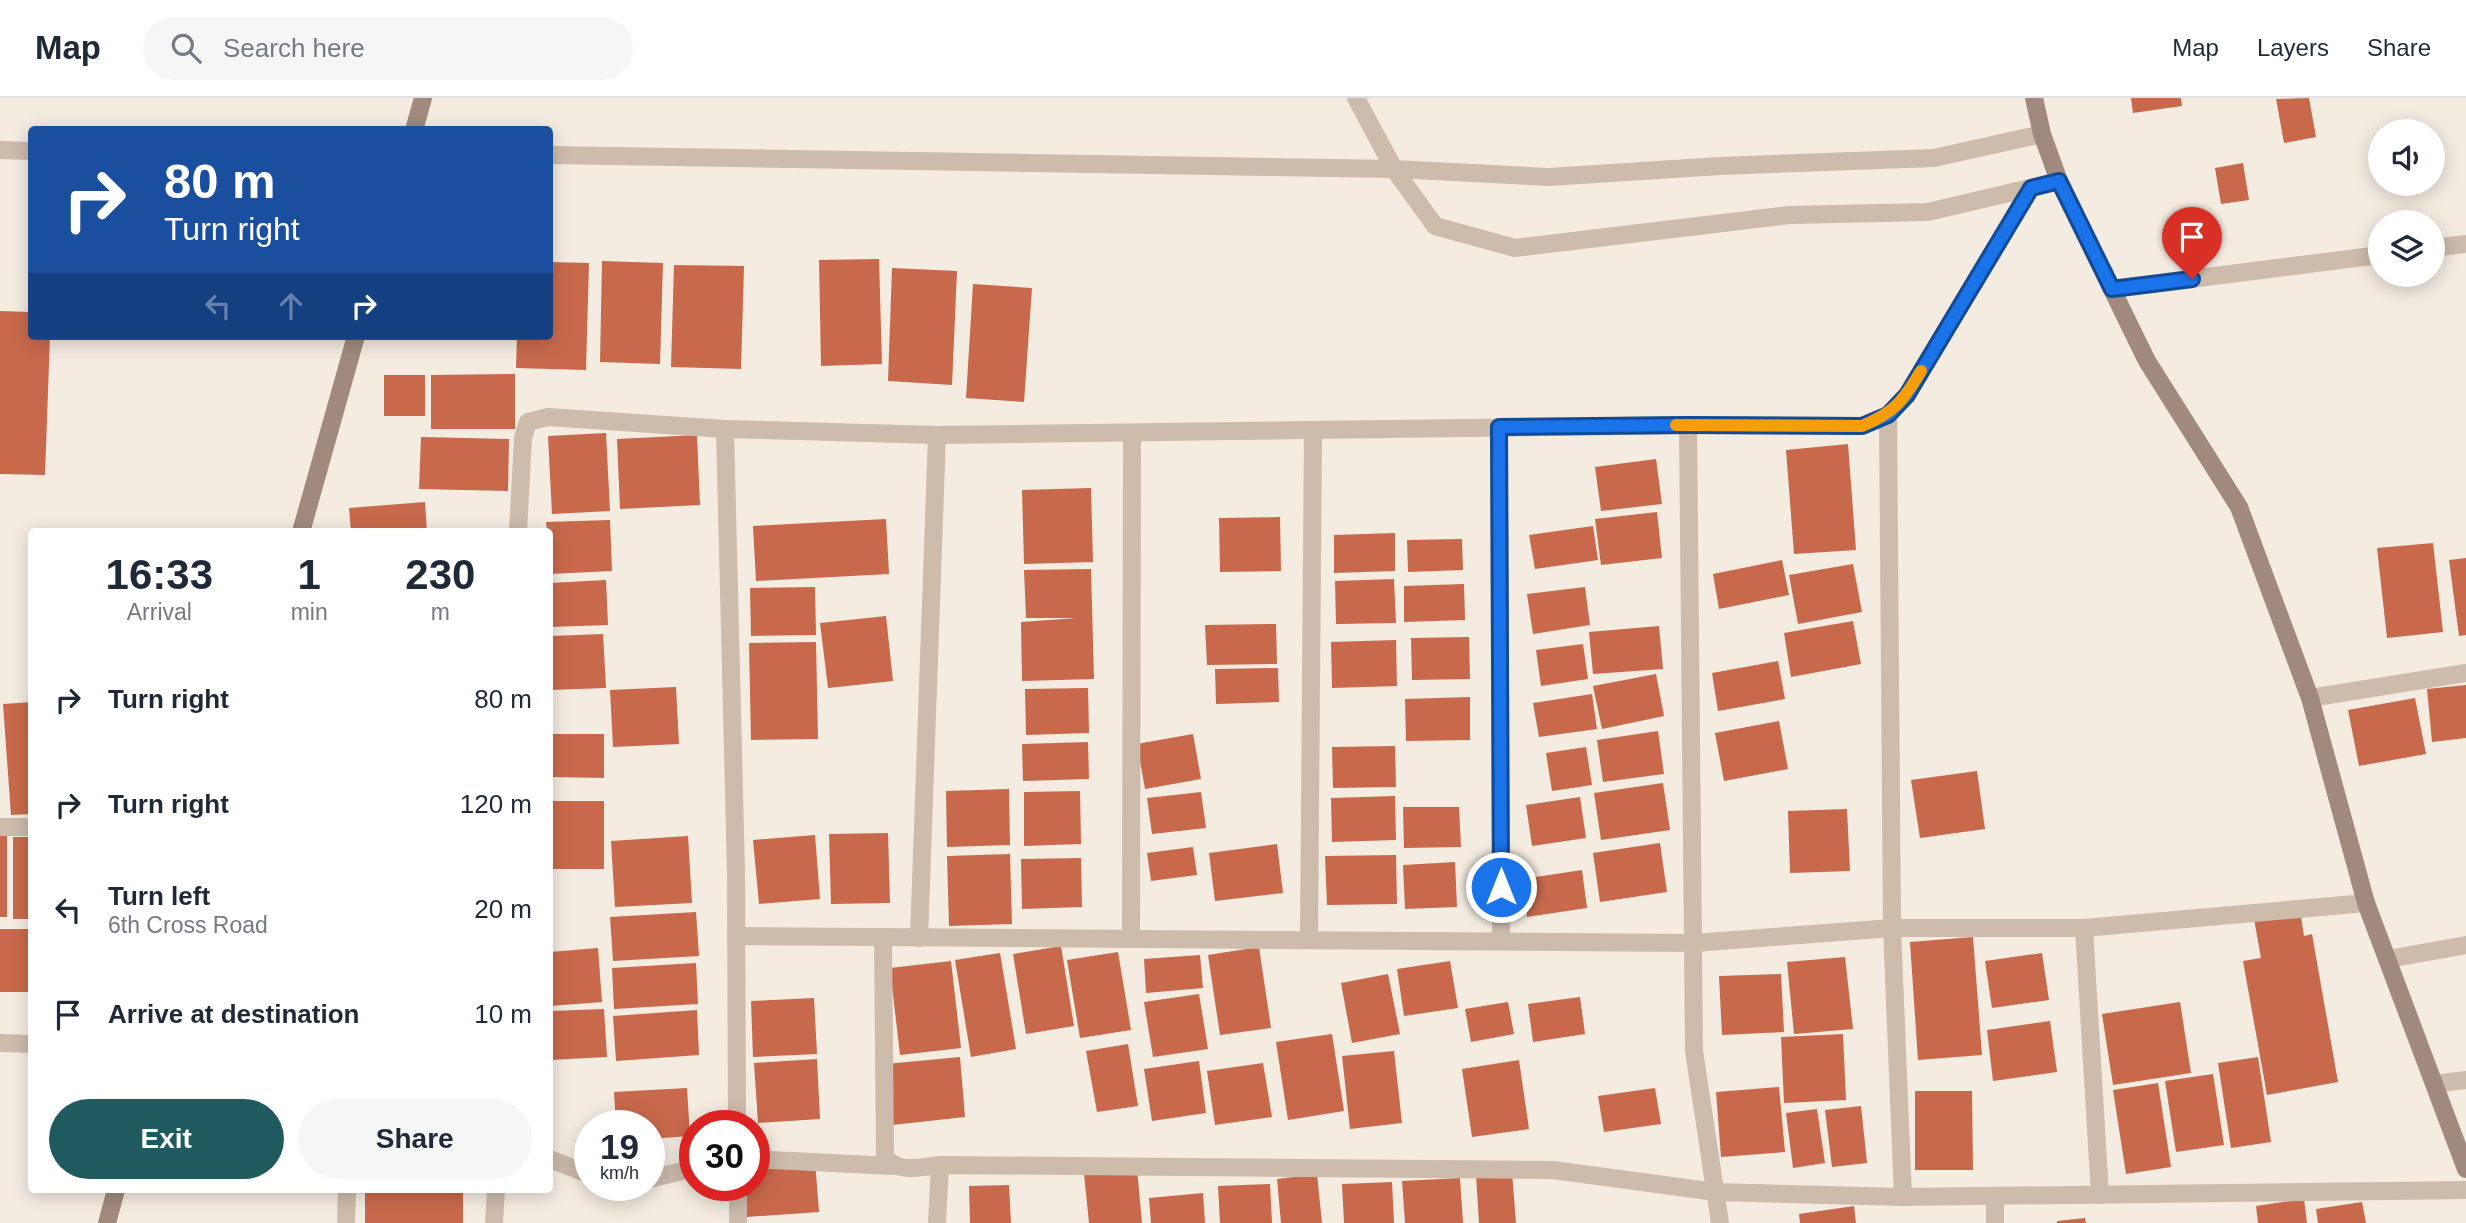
<!DOCTYPE html>
<style>
:root{--surface:#fff;--page:#f6f6f7;--text:#1f2937;--muted:#747a83;--line:#e0e1e3;--accent:#1f5a5e}
body{margin:0;font-family:Arial,sans-serif;background:var(--page);color:var(--text);height:100vh;display:flex;flex-direction:column;font-size:26px;white-space:nowrap}
*{box-sizing:border-box;margin:0}
p{font-size:23px;color:var(--muted)}
.icon{flex:none;width:38px;height:38px;fill:none;stroke:currentColor;stroke-width:2;stroke-linecap:round;stroke-linejoin:round}
.map{position:relative;flex:1;overflow:hidden}
.sheet{position:absolute;left:28px;top:430px;width:525px;height:665px;display:flex;flex-direction:column;background:var(--surface);border-radius:7px;box-shadow:0 4px 18px #0003}
.sheet>*{flex:none}
.guide{position:absolute;left:28px;top:28px;width:525px;height:214px;border-radius:7px;box-shadow:0 4px 18px #0003;background:#1a4fa0;color:#fff;overflow:hidden}
.buttons{position:absolute;left:2368px;top:21px;display:grid;gap:14px}
.buttons a{display:grid;place-items:center;width:77px;height:77px;border-radius:50%;background:var(--surface);box-shadow:0 4px 18px #0003;font-size:35px}
.speed{position:absolute;left:574px;top:1012px;display:flex;gap:14px;font-size:35px;font-weight:700;text-align:center}
.speed>*{display:grid;place-content:center;width:91px;height:91px;border-radius:50%;background:var(--surface);box-shadow:0 4px 18px #0003;line-height:1}
.speed small{font-size:18px;font-weight:400}
.speed .limit{border:10px solid #d22;background:#fff;color:#111}
.pin{position:absolute;display:grid;place-items:center;width:60px;height:60px;color:#fff;margin:-72px -30px;border-radius:50% 50% 50% 0;rotate:-45deg;box-shadow:0 0 7px #0007}
.pin .icon{rotate:45deg}
.me{position:absolute;width:77px;margin:-38px;rotate:0deg;stroke-linejoin:round;filter:drop-shadow(0 0 5px #0008)}
.turn{display:flex;align-items:center;gap:24px;height:147px;padding:0 21px;font-size:32px}
.turn .icon{width:91px;height:91px;stroke-width:2.5}
.turn b{display:block;font-size:49px;line-height:60px}
.lanes{display:flex;align-items:center;height:66px;padding:0 21px;background:#0003;justify-content:center;gap:35px;direction:ltr}
.lanes .off{opacity:.35}
.eta{display:flex;justify-content:space-evenly;align-items:center;height:119px;text-align:center}
.eta b{font-size:42px;font-weight:700;line-height:49px}
.action{display:flex;gap:14px;margin-top:auto;padding:14px 21px}
.action a{flex:1;height:80px;border-radius:42px;background:var(--accent);color:#fff;font-size:28px;font-weight:700;line-height:80px;text-align:center}
.action a+a{background:var(--page);color:var(--text)}
ul{padding:0;list-style:none}
li{display:flex;align-items:center;gap:21px;height:105px;padding:0 21px}
li div{flex:1}
li b{display:block;font-size:26px}
li em{font-style:normal}
header{display:flex;align-items:center;gap:42px;box-sizing:border-box;height:98px;padding:0 35px;background:var(--surface);border-bottom:2px solid var(--line)}
header strong{font-size:33px}
nav{display:flex;gap:38px;margin-inline-start:auto;font-size:24px}
.search{width:490px;height:63px;background:var(--page);display:flex;align-items:center;gap:18px;box-sizing:border-box;padding:0 24px;border-radius:38px;color:var(--muted);font-size:26px}
.map>svg:first-child{display:block}
.building{fill:#c8694b}
.lines{fill:none;stroke-linecap:round;stroke-linejoin:round}
.street{stroke:#cdbbac;stroke-width:18}
.secondary{stroke:#a18a7d;stroke-width:18}
.route-casing{stroke:#114b97;stroke-width:18}
.route{stroke:#1a73e8;stroke-width:12}
.slow{stroke:#f59e0b;stroke-width:12}
</style>
<header>
<strong>Map</strong>
<div class="search"><svg class="icon" aria-label="search" viewBox="0 0 24 24"><circle cx="10" cy="10" r="6"/><path d="M15 15l6 6"/></svg>Search here</div>
<nav><a>Map</a><a>Layers</a><a>Share</a></nav>
</header>
<div class="map">
<svg width="2466" height="1125" viewBox="0 0 2466 1125">
<rect width="100%" height="100%" fill="#f4ebe1"/>
<g class="building">
<polygon points="2131,0 2181,0 2182,8 2133,15"/>
<polygon points="2309,0 2316,39 2284,45 2276,1"/>
<polygon points="2243,65 2249,102 2221,106 2215,70"/>
<polygon points="879,161 882,266 821,268 819,162"/>
<polygon points="602,163 663,165 660,266 600,264"/>
<polygon points="550,164 589,165 586,272 516,270 517,238 550,238"/>
<polygon points="674,167 744,168 741,271 671,269"/>
<polygon points="892,170 957,173 952,287 888,283"/>
<polygon points="973,186 1032,190 1024,304 966,300"/>
<polygon points="0,213 32,214 32,238 50,238 45,377 0,376"/>
<polygon points="515,276 515,331 431,331 431,277"/>
<rect x="384" y="277" width="41" height="41"/>
<polygon points="606,335 610,413 552,416 548,338"/>
<polygon points="697,337 700,407 620,411 617,341"/>
<polygon points="421,339 509,341 508,393 419,391"/>
<polygon points="1848,346 1856,452 1794,456 1786,352"/>
<polygon points="1656,361 1662,406 1601,413 1595,369"/>
<polygon points="1091,390 1093,464 1024,466 1022,392"/>
<polygon points="425,404 427,434 351,434 349,410"/>
<polygon points="1657,414 1662,460 1601,467 1595,421"/>
<polygon points="1280,419 1281,473 1220,474 1219,420"/>
<polygon points="886,421 889,476 756,483 753,428"/>
<polygon points="610,422 612,473 550,476 550,434 547,434 546,424"/>
<polygon points="1593,428 1598,462 1535,471 1529,437"/>
<polygon points="1395,435 1395,473 1334,475 1334,437"/>
<polygon points="1462,441 1463,472 1408,474 1407,442"/>
<polygon points="2433,445 2443,534 2387,540 2377,450"/>
<polygon points="2466,460 2466,537 2459,538 2449,462"/>
<polygon points="1782,462 1789,497 1719,511 1713,476"/>
<polygon points="1853,466 1862,514 1798,526 1789,477"/>
<polygon points="1091,471 1094,581 1022,583 1021,524 1077,520 1026,520 1024,472"/>
<polygon points="1394,481 1396,525 1336,526 1335,483"/>
<polygon points="606,482 608,527 550,529 550,485"/>
<polygon points="1464,486 1465,522 1404,524 1404,488"/>
<polygon points="815,489 816,537 751,538 750,490"/>
<polygon points="1585,489 1590,527 1533,536 1527,496"/>
<polygon points="886,518 893,583 828,590 820,525"/>
<polygon points="1853,523 1861,566 1791,579 1784,535"/>
<polygon points="1276,526 1277,566 1207,567 1205,527"/>
<polygon points="1659,528 1663,571 1593,576 1589,534"/>
<polygon points="603,536 606,590 550,592 550,538"/>
<polygon points="1469,539 1470,581 1412,582 1411,540"/>
<polygon points="1396,542 1397,588 1332,590 1331,544"/>
<polygon points="816,544 818,641 751,642 749,545"/>
<polygon points="1583,546 1588,581 1541,588 1536,552"/>
<polygon points="1778,563 1785,601 1718,613 1712,575"/>
<polygon points="1278,570 1279,604 1216,606 1215,571"/>
<polygon points="1656,576 1664,618 1602,631 1593,588"/>
<polygon points="2466,587 2466,640 2432,644 2427,591"/>
<polygon points="676,589 679,646 613,649 610,592"/>
<polygon points="1088,590 1089,635 1026,637 1025,591"/>
<polygon points="1592,596 1597,631 1539,639 1533,605"/>
<polygon points="1470,599 1470,642 1406,643 1405,601"/>
<polygon points="2415,600 2426,656 2359,668 2348,612"/>
<polygon points="32,604 32,716 11,717 3,606"/>
<polygon points="1779,623 1788,671 1724,683 1715,635"/>
<polygon points="1658,633 1664,676 1603,684 1597,642"/>
<polygon points="550,636 604,636 604,680 550,679"/>
<polygon points="1193,636 1201,681 1145,691 1137,646"/>
<polygon points="1088,644 1089,681 1023,683 1022,646"/>
<polygon points="1395,648 1396,689 1333,690 1332,649"/>
<polygon points="1586,649 1592,687 1552,693 1546,655"/>
<polygon points="1977,673 1985,731 1920,740 1911,682"/>
<polygon points="1663,685 1670,732 1601,742 1594,695"/>
<polygon points="1009,691 1010,747 947,749 946,693"/>
<polygon points="1080,693 1081,746 1024,748 1024,694"/>
<polygon points="1201,694 1206,730 1152,736 1147,700"/>
<polygon points="1395,698 1396,742 1332,744 1331,700"/>
<polygon points="1580,699 1586,740 1532,748 1526,707"/>
<rect x="550" y="703" width="54" height="68"/>
<polygon points="1403,709 1459,709 1461,749 1404,750"/>
<polygon points="1847,711 1850,773 1790,775 1788,713"/>
<rect x="0" y="734" width="7" height="85"/>
<polygon points="888,735 890,805 831,806 829,736"/>
<polygon points="815,737 820,801 759,806 753,742"/>
<polygon points="688,738 692,805 615,809 611,743"/>
<rect x="13" y="739" width="19" height="82"/>
<polygon points="1660,745 1667,794 1600,804 1593,755"/>
<polygon points="1277,746 1283,795 1215,803 1209,755"/>
<polygon points="1193,749 1197,777 1151,783 1147,755"/>
<polygon points="1010,756 1012,826 949,828 947,758"/>
<polygon points="1396,757 1397,806 1327,807 1325,758"/>
<polygon points="1081,760 1082,809 1022,811 1021,761"/>
<polygon points="1455,764 1457,809 1405,811 1403,767"/>
<polygon points="1582,772 1587,810 1527,819 1522,781"/>
<polygon points="2300,812 2304,838 2312,836 2338,984 2267,997 2243,863 2261,860 2254,821"/>
<polygon points="696,814 699,858 613,863 610,819"/>
<rect x="0" y="831" width="32" height="63"/>
<polygon points="1973,839 1982,957 1918,962 1910,844"/>
<polygon points="1061,848 1074,928 1026,936 1013,856"/>
<polygon points="1259,849 1271,930 1220,937 1208,857"/>
<polygon points="598,850 602,904 550,908 550,854"/>
<polygon points="1118,854 1131,932 1080,940 1067,862"/>
<polygon points="1000,855 1016,951 971,959 955,862"/>
<polygon points="2042,855 2049,902 1992,910 1985,863"/>
<polygon points="1200,857 1203,890 1146,895 1144,861"/>
<polygon points="1845,859 1853,931 1794,936 1787,864"/>
<polygon points="951,863 961,950 900,957 890,870"/>
<polygon points="1450,863 1458,910 1404,918 1397,871"/>
<polygon points="696,865 698,906 614,911 612,870"/>
<polygon points="1388,876 1400,936 1352,945 1341,885"/>
<polygon points="1781,876 1784,934 1722,937 1719,878"/>
<polygon points="1199,896 1208,951 1153,959 1144,904"/>
<polygon points="1580,899 1585,936 1533,944 1528,906"/>
<polygon points="814,900 817,956 753,959 751,903"/>
<polygon points="1508,904 1514,936 1471,944 1465,911"/>
<polygon points="2180,904 2191,975 2113,987 2102,916"/>
<polygon points="604,911 607,959 550,962 550,913"/>
<polygon points="697,912 699,957 616,963 613,918"/>
<polygon points="2050,923 2057,974 1993,983 1987,932"/>
<polygon points="1332,936 1344,1013 1288,1022 1276,944"/>
<polygon points="1843,936 1846,1002 1784,1005 1781,939"/>
<polygon points="1128,946 1138,1008 1097,1014 1086,953"/>
<polygon points="1394,953 1402,1025 1350,1031 1342,958"/>
<polygon points="960,959 965,1019 892,1027 886,966"/>
<polygon points="2258,959 2271,1044 2231,1050 2218,965"/>
<polygon points="817,961 820,1021 758,1025 754,965"/>
<polygon points="1519,962 1529,1031 1472,1039 1462,971"/>
<polygon points="1199,963 1206,1015 1152,1023 1144,971"/>
<polygon points="1263,965 1272,1019 1215,1027 1207,973"/>
<polygon points="2213,976 2224,1047 2176,1054 2165,983"/>
<polygon points="2158,985 2171,1069 2126,1076 2113,992"/>
<polygon points="1779,989 1785,1054 1721,1059 1716,994"/>
<polygon points="687,990 690,1038 649,1041 649,1027 616,1027 614,994"/>
<polygon points="1655,990 1661,1026 1604,1034 1598,998"/>
<polygon points="1915,993 1972,993 1973,1072 1915,1072"/>
<polygon points="1861,1008 1867,1065 1832,1069 1825,1012"/>
<polygon points="1817,1011 1825,1065 1793,1070 1786,1015"/>
<polygon points="815,1063 819,1114 746,1119 744,1087 754,1087 754,1067"/>
<polygon points="1137,1071 1142,1125 1089,1125 1084,1076"/>
<polygon points="1512,1075 1516,1125 1479,1125 1476,1077"/>
<polygon points="1317,1076 1322,1125 1281,1125 1277,1081"/>
<polygon points="1460,1080 1463,1125 1405,1125 1402,1083"/>
<polygon points="1392,1084 1394,1125 1344,1125 1342,1086"/>
<polygon points="1270,1086 1272,1125 1220,1125 1218,1088"/>
<polygon points="1009,1087 1011,1125 970,1125 969,1088"/>
<rect x="365" y="1092" width="98" height="33"/>
<polygon points="1203,1095 1205,1125 1151,1125 1149,1100"/>
<polygon points="2304,1101 2307,1125 2258,1125 2256,1108"/>
<polygon points="2362,1104 2366,1125 2318,1125 2316,1111"/>
<polygon points="1854,1108 1856,1125 1800,1125 1799,1116"/>
<polygon points="2085,1120 2086,1125 2057,1125 2057,1123"/>
</g>
<g class="lines">
<g class="street">
<polyline points="1356,0 1394,71 1549,79 1720,68 1934,60 2042,36"/>
<polyline points="0,52 32,53"/>
<polyline points="550,57 1394,71 1435,128 1515,150 1789,117 1928,114 2059,83"/>
<polyline points="2432,150 2466,146"/>
<polyline points="2112,191 2380,157"/>
<polyline points="1888,317 1892,830 1903,1099"/>
<polyline points="1688,327 1694,953 1720,1125"/>
<polyline points="1499,329 1501,843"/>
<polyline points="725,331 736,774 737,1027"/>
<polyline points="518,434 523,340 528,324 548,319 725,331 937,337 1688,327 1862,328 1888,317 1907,297 2031,90"/>
<polyline points="2310,600 2466,575"/>
<polyline points="0,729 32,729"/>
<polyline points="2084,830 2100,1097"/>
<polyline points="736,838 1694,845 1892,830 2084,830 2366,805"/>
<path d="M883,839L885,1059C899,1076 920,1069 940,1067L1553,1072L1716,1094L1903,1099L2466,1092"/>
<polyline points="919,840 937,337"/>
<polyline points="1131,841 1132,335"/>
<polyline points="1309,842 1313,332"/>
<polyline points="2388,861 2466,847"/>
<polyline points="0,945 32,946"/>
<polyline points="2434,986 2466,982"/>
<polyline points="550,1061 590,1077"/>
<polyline points="754,1061 892,1068"/>
<polyline points="649,1081 695,1070"/>
<polyline points="738,1087 738,1125"/>
<polyline points="1995,1098 1995,1125"/>
<polyline points="346,1125 347,1092"/>
<polyline points="494,1125 496,1092"/>
<polyline points="937,1125 940,1067"/>
</g>
<g class="secondary">
<polyline points="2034,0 2042,36 2059,83 2147,263 2239,409 2310,600 2366,805 2466,1071"/>
<polyline points="414,32 423,0"/>
<polyline points="301,434 356,238"/>
<polyline points="107,1125 116,1092"/>
</g>
</g>
<g class="lines">
<g class="route-casing">
<polyline id="route" points="1501,789 1499,329 1688,327 1862,328 1888,317 1907,297 2031,90 2059,83 2112,191 2192,181"/>
</g>
<use href="#route" class="route"/>
<path class="slow" d="M1676,327L1862,328C1895,314 1903,303 1921,273"/>
</g>
</svg>
<div class="buttons">
<a><svg class="icon" aria-label="sound" viewBox="0 0 24 24"><path d="M4 9h4l5-4v14l-5-4H4zM17 9q2 3 0 6"/></svg></a>
<a><svg class="icon" aria-label="layers" viewBox="0 0 24 24"><path d="M12 4l9 5-9 5-9-5zM3 14l9 5 9-5"/></svg></a>
</div>
<div class="speed"><div>19<small>km/h</small></div><div class="limit">30</div></div>
<div class="pin" style="left:2192px;top:181px;background:#d93025"><svg class="icon" aria-label="arrive" viewBox="0 0 24 24"><path d="M6 21V4h12l-3 4 3 4H6"/></svg></div>
<svg class="me" style="left:1501px;top:789px" viewBox="-20 -20 40 40"><circle r="17" fill="#1a73e8" stroke="#fff" stroke-width="3"/><path d="M0-11L8 9 0 5-8 9z" fill="#fff"/></svg>
<div class="guide">
<div class="turn"><svg class="icon" aria-label="right" viewBox="0 0 24 24"><path d="M7 20v-9h11M14 6l5 5-5 5"/></svg><div><b>80 m</b>Turn right</div></div>
<div class="lanes"><svg class="icon off" aria-label="left" viewBox="0 0 24 24"><path d="M17 20v-9H6M10 6l-5 5 5 5"/></svg><svg class="icon off" aria-label="ahead" viewBox="0 0 24 24"><path d="M12 20V5M6 11l6-6 6 6"/></svg><svg class="icon" aria-label="right" viewBox="0 0 24 24"><path d="M7 20v-9h11M14 6l5 5-5 5"/></svg></div>
</div>
<section class="sheet">
<div class="eta">
<div><b>16:33</b><p>Arrival</p></div>
<div><b>1</b><p>min</p></div>
<div><b>230</b><p>m</p></div>
</div>
<ul>
<li><svg class="icon" aria-label="right" viewBox="0 0 24 24"><path d="M7 20v-9h11M14 6l5 5-5 5"/></svg><div><b>Turn right</b></div><em>80 m</em></li>
<li><svg class="icon" aria-label="right" viewBox="0 0 24 24"><path d="M7 20v-9h11M14 6l5 5-5 5"/></svg><div><b>Turn right</b></div><em>120 m</em></li>
<li><svg class="icon" aria-label="left" viewBox="0 0 24 24"><path d="M17 20v-9H6M10 6l-5 5 5 5"/></svg><div><b>Turn left</b><p>6th Cross Road</p></div><em>20 m</em></li>
<li><svg class="icon" aria-label="arrive" viewBox="0 0 24 24"><path d="M6 21V4h12l-3 4 3 4H6"/></svg><div><b>Arrive at destination</b></div><em>10 m</em></li>
</ul>
<div class="action"><a>Exit</a><a>Share</a></div>
</section>
</div>
